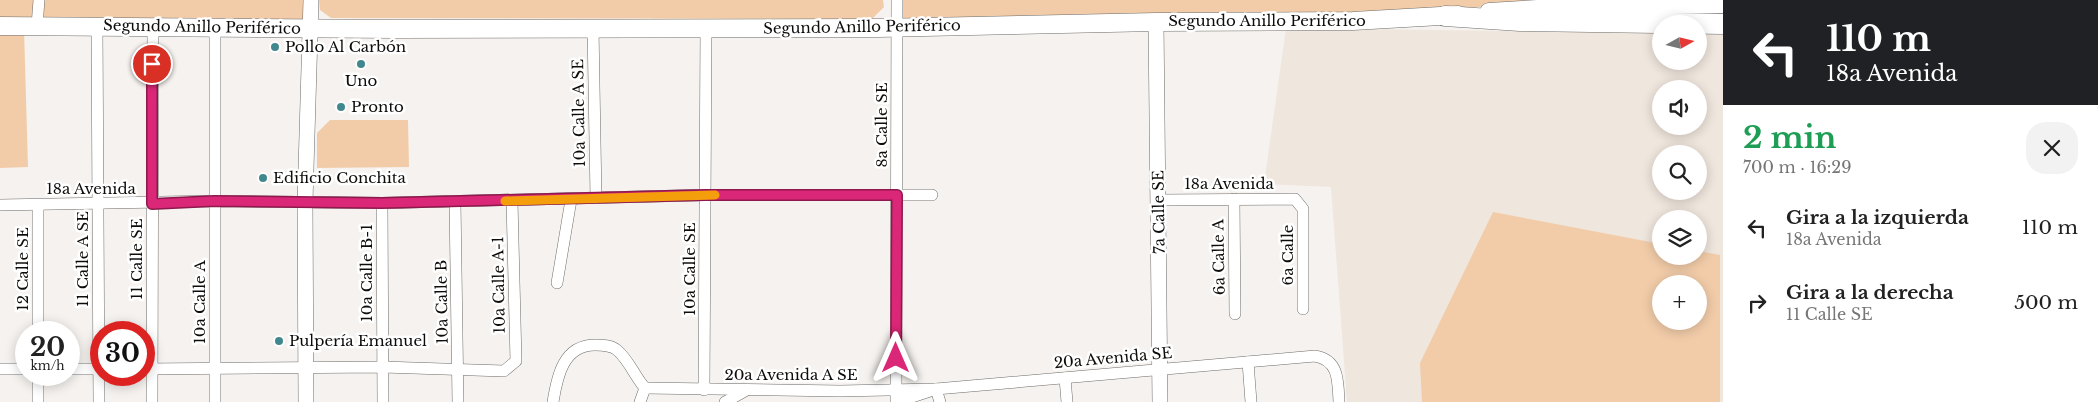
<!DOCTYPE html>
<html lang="es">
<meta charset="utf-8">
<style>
:root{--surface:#fff;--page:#f2f2f2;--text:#222;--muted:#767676}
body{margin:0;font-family:"Libre Baskerville",serif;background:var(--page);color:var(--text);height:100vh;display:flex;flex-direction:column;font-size:19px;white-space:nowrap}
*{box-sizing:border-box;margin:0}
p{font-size:16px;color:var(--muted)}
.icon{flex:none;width:28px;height:28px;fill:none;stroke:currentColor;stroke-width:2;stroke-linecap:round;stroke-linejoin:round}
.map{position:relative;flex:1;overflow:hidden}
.details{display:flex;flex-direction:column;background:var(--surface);width:375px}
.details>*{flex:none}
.hud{background:#202124;color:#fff;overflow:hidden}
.needle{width:32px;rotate:82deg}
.controls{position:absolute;left:1652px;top:15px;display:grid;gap:10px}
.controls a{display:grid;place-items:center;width:55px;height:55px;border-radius:50%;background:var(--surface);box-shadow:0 2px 12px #0003;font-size:25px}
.speed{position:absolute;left:15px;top:321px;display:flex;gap:10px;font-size:25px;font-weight:700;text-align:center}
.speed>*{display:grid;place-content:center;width:65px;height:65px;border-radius:50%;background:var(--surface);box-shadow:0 2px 12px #0003;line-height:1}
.speed small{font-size:12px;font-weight:400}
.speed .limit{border:8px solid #d22;background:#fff;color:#111}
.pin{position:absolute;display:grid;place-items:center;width:42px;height:42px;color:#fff;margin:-21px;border:2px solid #fff;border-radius:50%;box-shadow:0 1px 5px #0007}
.me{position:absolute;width:55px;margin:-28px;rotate:0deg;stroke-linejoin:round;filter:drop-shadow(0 0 4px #0008)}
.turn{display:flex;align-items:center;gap:18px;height:105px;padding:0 20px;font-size:22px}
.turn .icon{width:65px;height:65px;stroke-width:2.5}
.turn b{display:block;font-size:35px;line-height:42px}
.round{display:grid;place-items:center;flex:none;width:52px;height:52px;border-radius:20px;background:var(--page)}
.head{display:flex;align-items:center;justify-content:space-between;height:85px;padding:0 20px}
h1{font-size:30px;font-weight:800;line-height:38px;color:#1e9e55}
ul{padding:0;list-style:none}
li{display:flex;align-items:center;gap:15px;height:75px;padding:0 20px}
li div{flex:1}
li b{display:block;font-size:19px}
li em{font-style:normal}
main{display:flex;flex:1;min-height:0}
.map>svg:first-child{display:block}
.built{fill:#efe6dd;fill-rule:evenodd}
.green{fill:#f2cca9;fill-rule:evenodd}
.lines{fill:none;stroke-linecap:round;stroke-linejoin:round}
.street-casing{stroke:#6e6c69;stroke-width:12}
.secondary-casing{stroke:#6e6c69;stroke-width:16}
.primary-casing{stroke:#6e6c69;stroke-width:19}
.highway-casing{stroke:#6e6c69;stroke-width:21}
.street{stroke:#fff;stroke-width:11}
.secondary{stroke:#fff;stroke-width:15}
.primary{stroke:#fff;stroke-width:18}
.highway{stroke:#fff;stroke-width:20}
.route-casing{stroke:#8e194d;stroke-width:12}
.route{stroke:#db2777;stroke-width:9}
.slow{stroke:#f59e0b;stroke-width:9}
.poi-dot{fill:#40888e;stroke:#fff;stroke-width:2}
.labels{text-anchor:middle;stroke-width:5;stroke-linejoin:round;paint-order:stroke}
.street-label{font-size:15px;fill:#0d0c0b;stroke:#fff}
.poi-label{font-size:15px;fill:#0d0c0b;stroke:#fff;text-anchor:start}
</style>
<main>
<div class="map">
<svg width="1723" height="402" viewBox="0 0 1723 402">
<rect width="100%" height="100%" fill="#f5f2ef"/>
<path class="built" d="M1286,28L1661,33V61H1699V34H1723V402H1347L1331,187L1264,184ZM1661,89H1699V126H1661ZM1661,154H1699V191H1661ZM1661,219H1699V256H1661ZM1661,284H1699V321H1661Z"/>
<g class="green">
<polygon points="0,0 38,0 37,25 0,25"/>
<polygon points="40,0 306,0 306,24 38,25"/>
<polygon points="319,0 883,0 884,7 872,19 331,18 320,10"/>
<polygon points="903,0 1561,0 1340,19 902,22"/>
<polygon points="0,29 24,29 28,167 0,168"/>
<polygon points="330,120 408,120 409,167 317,168 317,133"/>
<path d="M1493,212L1661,244V256H1699V251L1720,255V402H1422L1420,363ZM1661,284H1699V321H1661Z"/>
</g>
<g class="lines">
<g class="street-casing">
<g id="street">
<polyline points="97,25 99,402"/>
<polyline points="37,26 39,0"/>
<polyline points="593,28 596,198"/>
<polyline points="1234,199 1235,314"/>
<polyline points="1159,200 1295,199 1303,209 1303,309"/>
<polyline points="455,202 458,402"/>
<polyline points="382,203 383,402"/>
<polyline points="0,205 215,201 382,203 705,195 932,195"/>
<polyline points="38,205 38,332"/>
<polyline points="557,283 571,200"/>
<polyline points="1248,362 1251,402"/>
<polyline points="0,369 26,369"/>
<polyline points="69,369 101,369"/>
<polyline points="144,369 383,367 504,371 516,361 512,201"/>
<polyline points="38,375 38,402"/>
<polyline points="1065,378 1067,402"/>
<polyline points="645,388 840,391 936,389 940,402"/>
<polyline points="704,390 706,28"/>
<polyline points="152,402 153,26"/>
<polyline points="215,402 215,27"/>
<path d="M553,402C557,377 563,345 595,345C602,345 611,345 617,350C629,360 635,377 645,388"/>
<polyline points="640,402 645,388"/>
<polyline points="725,402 745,391"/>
<polyline points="896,402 897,0"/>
<path d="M897,402L936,389L1315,356C1339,360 1338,381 1339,402"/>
</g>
</g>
<g class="secondary-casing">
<g id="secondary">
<polyline points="1156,22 1160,402"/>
<polyline points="306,402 305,202 311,0"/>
</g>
</g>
<g class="primary-casing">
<g id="primary">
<polyline points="1489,12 1569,7 1723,4"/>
<polyline points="0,26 395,29 879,28 1156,22 1353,21 1458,15"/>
</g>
</g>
<g class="highway-casing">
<polyline id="highway" points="1445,16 1520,21 1723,24"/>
</g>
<use href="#street" class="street"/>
<use href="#secondary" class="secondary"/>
<use href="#primary" class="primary"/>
<use href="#highway" class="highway"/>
</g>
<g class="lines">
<g class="route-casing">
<polyline id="route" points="152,64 152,204 214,201 382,203 705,195 897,195 896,358"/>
</g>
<use href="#route" class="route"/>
<polyline class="slow" points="505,201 715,195"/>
</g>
<g class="poi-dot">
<circle cx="275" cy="47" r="5"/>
<circle cx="361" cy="64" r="5"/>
<circle cx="341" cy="107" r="5"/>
<circle cx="263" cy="178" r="5"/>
<circle cx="279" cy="341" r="5"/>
</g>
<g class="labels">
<g class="street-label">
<text x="1267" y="26">Segundo Anillo Periférico</text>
<text transform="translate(202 27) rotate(1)" y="5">Segundo Anillo Periférico</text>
<text transform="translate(862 27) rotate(-1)" y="5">Segundo Anillo Periférico</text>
<text transform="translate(579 113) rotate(-91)" y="5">10a Calle A SE</text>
<text transform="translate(882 125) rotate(-90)" y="5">8a Calle SE</text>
<text x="1229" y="189">18a Avenida</text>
<text x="91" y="194">18a Avenida</text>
<text transform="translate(1159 212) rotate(-91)" y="5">7a Calle SE</text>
<text transform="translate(1288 255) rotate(-90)" y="5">6a Calle</text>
<text transform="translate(1219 257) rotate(-91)" y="5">6a Calle A</text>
<text transform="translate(83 259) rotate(-90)" y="5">11 Calle A SE</text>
<text transform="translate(137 259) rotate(-90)" y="5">11 Calle SE</text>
<text transform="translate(23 269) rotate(-90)" y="5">12 Calle SE</text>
<text transform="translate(690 269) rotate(-90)" y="5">10a Calle SE</text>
<text transform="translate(367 273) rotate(-90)" y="5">10a Calle B-1</text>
<text transform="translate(499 285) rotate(-91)" y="5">10a Calle A-1</text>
<text transform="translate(200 302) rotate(-90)" y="5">10a Calle A</text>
<text transform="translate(442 302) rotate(-91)" y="5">10a Calle B</text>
<text transform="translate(1113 358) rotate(-5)" y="5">20a Avenida SE</text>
<text x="791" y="380">20a Avenida A SE</text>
</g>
<g class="poi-label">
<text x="285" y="52">Pollo Al Carbón</text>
<text x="361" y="86" text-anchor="middle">Uno</text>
<text x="351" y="112">Pronto</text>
<text x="273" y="183">Edificio Conchita</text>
<text x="289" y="346">Pulpería Emanuel</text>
</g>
</g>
</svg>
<div class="controls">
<a><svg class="needle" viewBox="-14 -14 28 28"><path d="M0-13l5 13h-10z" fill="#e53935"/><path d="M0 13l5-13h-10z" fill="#767676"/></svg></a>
<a><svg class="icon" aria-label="sound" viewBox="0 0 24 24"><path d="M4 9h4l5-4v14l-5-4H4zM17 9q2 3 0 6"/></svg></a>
<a><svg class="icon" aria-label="search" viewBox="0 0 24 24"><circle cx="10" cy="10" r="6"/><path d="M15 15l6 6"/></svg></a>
<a><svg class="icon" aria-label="layers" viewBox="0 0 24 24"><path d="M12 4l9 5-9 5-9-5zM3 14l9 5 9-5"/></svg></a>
<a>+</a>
</div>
<div class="speed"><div>20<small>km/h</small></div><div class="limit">30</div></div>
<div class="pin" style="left:152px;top:64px;background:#d93025"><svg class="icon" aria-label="arrive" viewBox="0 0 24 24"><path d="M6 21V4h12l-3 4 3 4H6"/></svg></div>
<svg class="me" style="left:896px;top:358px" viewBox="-20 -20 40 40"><path d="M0-17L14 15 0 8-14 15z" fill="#db2777" stroke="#fff" stroke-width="4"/></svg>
</div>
<section class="details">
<div class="hud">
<div class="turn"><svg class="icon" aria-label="left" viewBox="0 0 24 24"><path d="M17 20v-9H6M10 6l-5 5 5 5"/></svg><div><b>110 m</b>18a Avenida</div></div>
</div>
<div class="head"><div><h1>2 min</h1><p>700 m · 16:29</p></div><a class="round"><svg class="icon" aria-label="close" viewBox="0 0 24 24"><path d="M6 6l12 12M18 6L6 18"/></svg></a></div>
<ul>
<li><svg class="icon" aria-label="left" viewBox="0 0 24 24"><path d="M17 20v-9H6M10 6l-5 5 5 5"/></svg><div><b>Gira a la izquierda</b><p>18a Avenida</p></div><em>110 m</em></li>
<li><svg class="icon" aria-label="right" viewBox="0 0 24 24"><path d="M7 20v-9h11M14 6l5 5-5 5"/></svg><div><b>Gira a la derecha</b><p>11 Calle SE</p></div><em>500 m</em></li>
</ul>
</section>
</main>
